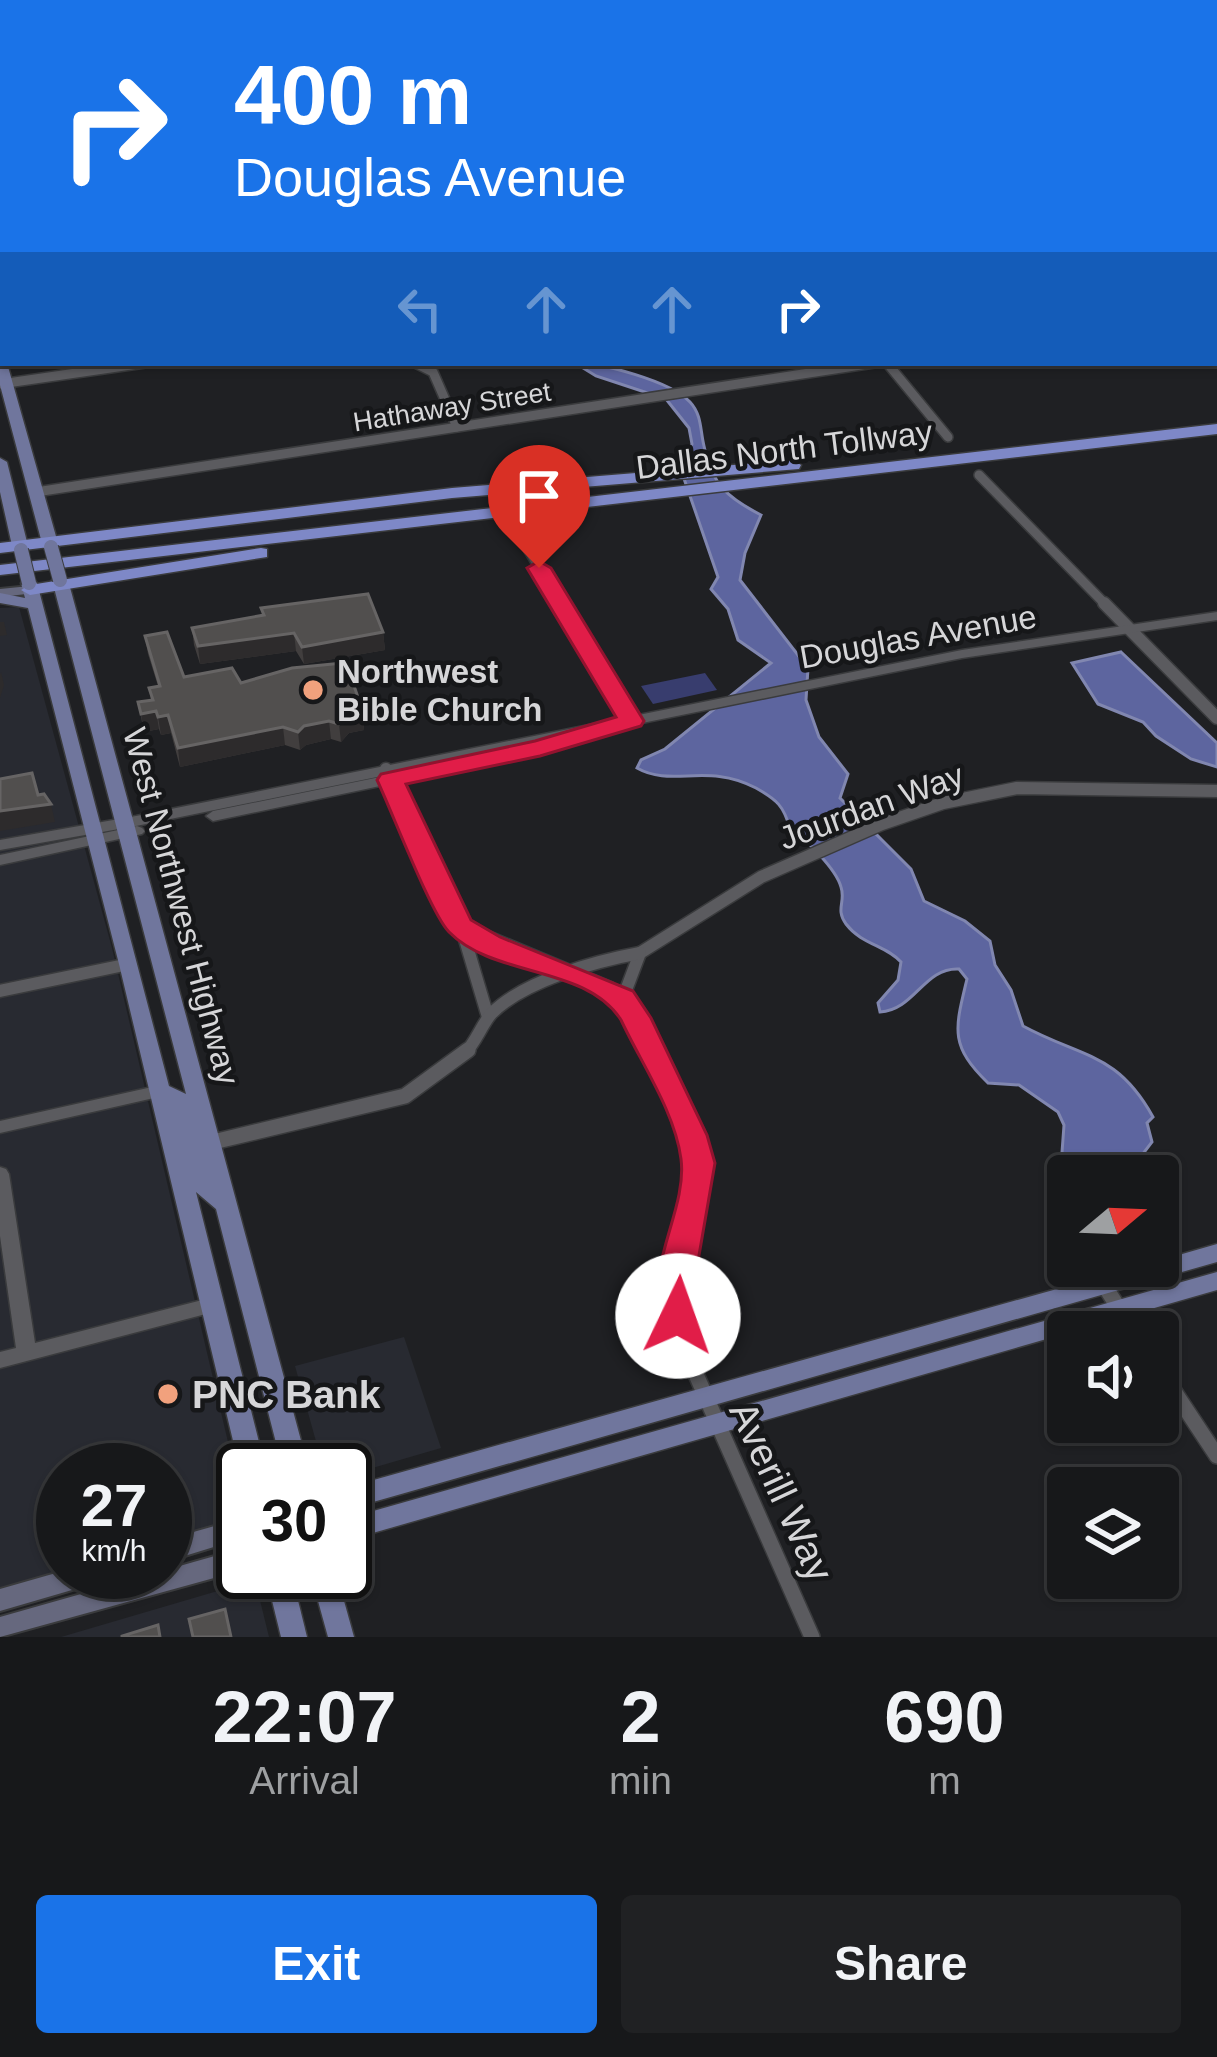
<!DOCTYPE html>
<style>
:root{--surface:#17181a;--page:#202123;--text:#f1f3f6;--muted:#9ea0a2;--line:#363739;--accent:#1a73e8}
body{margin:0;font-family:Arial,sans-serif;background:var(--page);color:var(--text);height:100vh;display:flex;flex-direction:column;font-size:45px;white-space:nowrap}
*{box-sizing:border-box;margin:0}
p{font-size:39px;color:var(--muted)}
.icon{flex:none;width:66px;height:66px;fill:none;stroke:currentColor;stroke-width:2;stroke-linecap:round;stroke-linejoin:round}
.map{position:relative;height:1637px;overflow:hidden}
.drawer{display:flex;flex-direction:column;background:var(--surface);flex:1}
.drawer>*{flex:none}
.top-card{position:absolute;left:0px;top:0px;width:1218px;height:366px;box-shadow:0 3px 9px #0004,0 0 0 3px var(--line);background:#1a73e8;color:#fff;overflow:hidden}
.needle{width:78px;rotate:71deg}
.fabs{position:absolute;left:1047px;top:1155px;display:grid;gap:24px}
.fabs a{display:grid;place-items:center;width:132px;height:132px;border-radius:12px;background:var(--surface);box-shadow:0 3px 9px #0004,0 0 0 3px var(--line);font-size:60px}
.speed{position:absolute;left:36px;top:1443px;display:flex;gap:24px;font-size:60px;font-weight:700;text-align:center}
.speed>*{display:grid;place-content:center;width:156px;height:156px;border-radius:50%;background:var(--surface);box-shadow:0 3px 9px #0004,0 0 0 3px var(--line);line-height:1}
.speed small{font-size:30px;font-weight:400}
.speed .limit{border:6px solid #111;border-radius:18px;background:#fff;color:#111}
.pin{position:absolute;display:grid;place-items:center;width:102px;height:102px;color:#fff;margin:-123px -51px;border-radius:50% 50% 50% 0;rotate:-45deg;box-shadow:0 0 12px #0007}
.pin .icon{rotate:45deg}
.me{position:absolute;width:132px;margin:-66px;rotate:3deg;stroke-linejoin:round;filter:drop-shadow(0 0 9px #0008)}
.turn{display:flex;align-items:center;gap:42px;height:252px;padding:0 36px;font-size:54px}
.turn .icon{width:156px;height:156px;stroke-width:2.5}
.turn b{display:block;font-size:84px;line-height:102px}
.lanes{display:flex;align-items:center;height:114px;padding:0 36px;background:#0003;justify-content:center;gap:60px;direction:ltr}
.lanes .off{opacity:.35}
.eta{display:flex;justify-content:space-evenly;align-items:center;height:204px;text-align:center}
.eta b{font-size:72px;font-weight:600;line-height:84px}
.primary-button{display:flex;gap:24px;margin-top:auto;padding:24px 36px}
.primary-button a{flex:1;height:138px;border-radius:12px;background:var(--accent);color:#fff;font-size:48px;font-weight:600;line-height:138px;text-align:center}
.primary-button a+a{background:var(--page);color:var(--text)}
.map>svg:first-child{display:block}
.built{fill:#282a31}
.green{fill:#383d6e}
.water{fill:#5d659f;stroke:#8187b0;stroke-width:3}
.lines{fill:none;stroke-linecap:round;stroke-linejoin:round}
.minor-far3-casing{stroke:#3a3b3d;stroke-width:9}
.minor-far2-casing{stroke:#3a3b3d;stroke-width:12}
.minor-far1-casing{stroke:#3a3b3d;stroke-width:15}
.minor-casing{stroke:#3a3b3d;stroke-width:18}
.tertiary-casing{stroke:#3a3b3d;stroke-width:3}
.secondary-casing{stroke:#3a3b3d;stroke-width:4}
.primary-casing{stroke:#3a3b3d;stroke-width:3}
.motorway-casing{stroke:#3a3b3d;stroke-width:3}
.minor-far3{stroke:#5b5b5f;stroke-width:8}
.minor-far2{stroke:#5b5b5f;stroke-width:9}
.minor-far1{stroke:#5b5b5f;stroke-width:12}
.minor{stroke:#5b5b5f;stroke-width:15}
.tertiary{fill:#5b5b5f;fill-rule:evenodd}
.secondary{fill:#66687e;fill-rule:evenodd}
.primary{fill:#70769d;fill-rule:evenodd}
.motorway{fill:#7e88c7;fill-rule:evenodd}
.primary-bridge-casing{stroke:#3a3b3d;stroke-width:16;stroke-linecap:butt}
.primary-bridge{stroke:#70769d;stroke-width:14}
.wall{fill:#413e3e}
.shaded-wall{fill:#2d2b2c}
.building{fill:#514f4e;stroke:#666464;stroke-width:3}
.route{fill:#e11d48;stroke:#92132f;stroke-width:3}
.poi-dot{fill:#f1a17d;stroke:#161719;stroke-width:4.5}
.labels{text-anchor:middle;stroke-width:9;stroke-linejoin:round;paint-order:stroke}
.far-street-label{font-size:27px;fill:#d6d6d8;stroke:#161719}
.street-label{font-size:33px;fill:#d6d6d8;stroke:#161719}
.poi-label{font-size:33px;font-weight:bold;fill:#d6d6d8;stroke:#161719;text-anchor:start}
.near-poi-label{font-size:39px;font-weight:bold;fill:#d6d6d8;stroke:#161719;text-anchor:start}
.near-street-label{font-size:39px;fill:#d6d6d8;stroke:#161719}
</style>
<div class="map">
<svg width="1217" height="1637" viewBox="0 0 1217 1637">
<rect width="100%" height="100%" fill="#1f2023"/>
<g class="built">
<polygon points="19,607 112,948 243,1506 243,1523 165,1545 165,1470 63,1470 63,1572 0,1592 0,608"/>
<polygon points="404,1337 441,1448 345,1476 345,1470 324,1470 295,1366"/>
<polygon points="255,1580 269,1637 61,1637"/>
</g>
<polygon class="green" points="705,673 717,690 653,704 641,686"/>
<g class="water">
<path d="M575,363C603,363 670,381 690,402C702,415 700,430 704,446C712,485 728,498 761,515L745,553L740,580L808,668L806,700L819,737L848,774L840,798L911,869L924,901L965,921L990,941L995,965L1011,990L1023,1026C1082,1058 1117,1052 1153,1117L1147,1123L1152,1142L1126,1176H1068V1187L1061,1166L1064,1125L1058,1112L1019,1085L988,1083C949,1045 955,1029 967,979L959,969C924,967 915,1010 880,1012L878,1003L898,980L901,962C886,945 862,945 846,924C835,909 846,902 841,887C836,869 806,839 790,829C784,806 777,800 756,788C707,762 672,788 637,768L641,760L665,749L771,663L738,640L728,609L711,589L718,577L680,467L692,444L689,428L666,399L596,376Z"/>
<polygon points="1121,652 1217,743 1217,767 1191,759 1156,736 1143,722 1098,704 1072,663"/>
</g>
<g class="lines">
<g class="minor-far3-casing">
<polyline id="minor-far3" points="989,3 1016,0"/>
</g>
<g class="minor-far2-casing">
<g id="minor-far2">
<polyline points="415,363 433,372 457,427"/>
<polyline points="887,363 948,437"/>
<polyline points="0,384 145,363"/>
<polyline points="979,475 1107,606"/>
<polyline points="36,492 874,363"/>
<polyline points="516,529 562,606"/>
</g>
</g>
<g class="minor-far1-casing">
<g id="minor-far1">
<polyline points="560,603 631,721"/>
<polyline points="1104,603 1217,718"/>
<polyline points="386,769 461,926 488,1017"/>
<polyline points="459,925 610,988 634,1014 656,1053"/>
<polyline points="0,991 129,964"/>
<polyline points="623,998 640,953 761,877 882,824 943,803 1017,788 1217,791"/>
<path d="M465,1053C476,1042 481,1026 491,1014C523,981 596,961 640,953"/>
</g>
</g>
<g class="minor-casing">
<g id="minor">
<polyline points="654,1050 683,1118 697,1168 679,1284 683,1345 812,1637"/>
<polyline points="209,1143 405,1096 468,1050"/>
<polyline points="1104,1285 1134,1332"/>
<polyline points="1158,1367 1217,1456"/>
</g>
</g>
<g class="tertiary-casing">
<g id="tertiary">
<polygon points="902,0 911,0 914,3 905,3"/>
<polygon points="1215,212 1217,213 1217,220 1215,219"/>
<polygon points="1217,612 1217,620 962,658 136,826 0,850 0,840 136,816 962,650"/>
<polygon points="537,745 544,749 542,752 213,821 206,816 213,811"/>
<polygon points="137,826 142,828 145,831 142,834 0,865 0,855"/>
<polygon points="161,1085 167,1087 170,1091 167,1095 0,1133 0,1121"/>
<polygon points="0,1167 6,1169 9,1174 35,1343 214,1297 221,1300 224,1305 221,1310 0,1368 0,1352 16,1348 0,1236"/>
</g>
</g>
<g class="secondary-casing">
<g id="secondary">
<polygon points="381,0 494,0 481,3 377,3"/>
<rect x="0" y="18" width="3" height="6"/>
<polygon points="30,586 37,590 35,593 0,597 0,589"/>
<polygon points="243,1518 243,1538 165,1562 165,1540"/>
<polygon points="243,1548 243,1570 0,1637 0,1617"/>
<polygon points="63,1571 108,1572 104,1580 96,1583 0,1611 0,1589"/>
</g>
</g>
<g class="primary-casing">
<g id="primary">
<polygon points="25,0 35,0 33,3 23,3"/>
<polygon points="39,0 49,0 47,3 37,3"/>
<polygon points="3,23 3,30 0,31 0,24"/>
<polygon points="0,357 3,358 3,363 7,363 59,547 56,550 46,550 43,547 0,385"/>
<polygon points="0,458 7,462 29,550 21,555 13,550 0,492"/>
<polygon points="60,575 68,580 309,1470 283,1470 216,1209 196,1192 266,1470 243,1470 243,1475 240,1470 119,964 28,608 0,603 0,593 25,598 21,583 24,580 34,580 37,583 169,1086 186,1094 52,580"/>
<polygon points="1217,1244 1217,1262 345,1510 345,1488 1139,1266 1158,1266 1158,1261"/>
<polygon points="1217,1272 1217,1290 345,1541 345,1519"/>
<polygon points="265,1572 291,1572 307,1637 281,1637"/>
<polygon points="310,1572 336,1572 354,1637 328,1637"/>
</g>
</g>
<g class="motorway-casing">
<g id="motorway">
<polygon points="1217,424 1217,434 0,575 0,565"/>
<polygon points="793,460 801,465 799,469 452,498 0,553 0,543 452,488"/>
<polygon points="261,548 267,549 267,557 30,595 21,590 30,585"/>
</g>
</g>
<use href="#minor-far3" class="minor-far3"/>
<use href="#minor-far2" class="minor-far2"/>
<use href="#minor-far1" class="minor-far1"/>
<use href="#minor" class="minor"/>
<use href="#tertiary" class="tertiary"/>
<use href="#secondary" class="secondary"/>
<use href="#primary" class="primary"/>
<use href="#motorway" class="motorway"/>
<g class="primary-bridge-casing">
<g id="primary-bridge">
<polyline points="51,547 60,580"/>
<polyline points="21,550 29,583"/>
</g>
</g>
<use href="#primary-bridge" class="primary-bridge"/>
</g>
<g class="wall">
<polygon points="261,608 383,632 385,650 304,664 296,651 200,664 194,645 192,628 262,616"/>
<polygon points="145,636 184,677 241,683 343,663 344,673 363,712 364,730 349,733 341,742 331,739 306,745 300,750 285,745 180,767 171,733 161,735 159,729 144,732 138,702 151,700 149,688 158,686 148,654"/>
</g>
<g class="shaded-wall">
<polygon points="0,622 4,622 7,635 0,636"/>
<polygon points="383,632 385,650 304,664 302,647"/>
<polygon points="294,633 296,651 200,664 198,646"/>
<polygon points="1,672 4,685 0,698 0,675"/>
<polygon points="156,711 159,729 144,732 141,714"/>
<polygon points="363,712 364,730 349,733 341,742 339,724 347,715"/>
<polygon points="168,715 171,733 161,735 158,717"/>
<polygon points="329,721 331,739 306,745 300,750 298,732 304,726"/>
<polygon points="283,727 285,745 180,767 178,748"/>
<polygon points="51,804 55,822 0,831 0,811"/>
</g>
<g class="building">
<polygon points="3,40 3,61 0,61 0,42"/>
<polygon points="368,594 383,632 302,647 294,633 198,646 192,628 264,615 261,608"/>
<polygon points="167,632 184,677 232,668 241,683 292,668 343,663 339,672 350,674 363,712 347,715 339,724 329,721 304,726 298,732 283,727 178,748 168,715 158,717 156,711 141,714 138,702 153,700 149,688 160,686 145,636"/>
<polygon points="32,773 38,795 44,794 51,804 0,811 0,779"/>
<polygon points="225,1609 231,1637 193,1637 189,1619"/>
<polygon points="158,1625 160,1637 122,1637 122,1636"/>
</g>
<path class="route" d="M539,561L551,568L644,721L641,726L540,756L406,784L471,920L500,937L633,991L651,1018L707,1135L715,1163L693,1290L695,1316L690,1326L678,1331L665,1326C639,1275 688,1212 681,1159C675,1112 641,1063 621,1020C586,965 494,978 449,932C431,914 391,809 377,780L381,774L535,741L616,717L527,568Z"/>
<g class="poi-dot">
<circle cx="313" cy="690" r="12"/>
<circle cx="168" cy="1394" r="12"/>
</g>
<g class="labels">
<g class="far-street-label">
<text transform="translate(452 407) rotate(-9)" y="9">Hathaway Street</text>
</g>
<g class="street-label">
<text transform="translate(784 449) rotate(-7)" y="12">Dallas North Tollway</text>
<text transform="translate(918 636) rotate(-10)" y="12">Douglas Avenue</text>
<text transform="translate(871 806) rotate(-20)" y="12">Jourdan Way</text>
<text transform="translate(182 906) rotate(75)" y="12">West Northwest Highway</text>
</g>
<g class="poi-label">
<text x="337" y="683">Northwest<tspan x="337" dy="38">Bible Church</tspan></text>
</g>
<g class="near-poi-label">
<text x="192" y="1408">PNC Bank</text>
</g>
<g class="near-street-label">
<text transform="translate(782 1491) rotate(65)" y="14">Averill Way</text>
</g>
</g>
</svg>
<div class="fabs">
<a><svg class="needle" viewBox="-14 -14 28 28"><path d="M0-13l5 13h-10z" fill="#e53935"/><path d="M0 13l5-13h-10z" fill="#9ea0a2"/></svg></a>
<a><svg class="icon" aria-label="sound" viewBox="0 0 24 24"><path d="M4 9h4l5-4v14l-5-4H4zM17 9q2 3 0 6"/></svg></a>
<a><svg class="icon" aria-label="layers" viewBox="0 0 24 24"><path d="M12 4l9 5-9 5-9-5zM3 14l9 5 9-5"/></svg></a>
</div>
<div class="speed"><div>27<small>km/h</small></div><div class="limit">30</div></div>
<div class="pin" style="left:539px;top:568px;background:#d93025"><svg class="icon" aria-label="arrive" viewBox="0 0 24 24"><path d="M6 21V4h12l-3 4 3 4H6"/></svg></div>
<svg class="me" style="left:678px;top:1316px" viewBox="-20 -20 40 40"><circle r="19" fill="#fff"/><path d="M0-13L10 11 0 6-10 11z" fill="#e11d48"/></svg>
<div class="top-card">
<div class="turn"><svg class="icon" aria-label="right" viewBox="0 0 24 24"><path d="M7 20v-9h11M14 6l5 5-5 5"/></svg><div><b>400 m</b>Douglas Avenue</div></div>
<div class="lanes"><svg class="icon off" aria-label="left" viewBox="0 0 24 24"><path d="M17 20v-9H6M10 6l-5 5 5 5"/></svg><svg class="icon off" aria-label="ahead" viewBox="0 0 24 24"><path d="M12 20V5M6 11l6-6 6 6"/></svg><svg class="icon off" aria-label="ahead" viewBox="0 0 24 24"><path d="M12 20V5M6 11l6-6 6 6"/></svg><svg class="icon" aria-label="right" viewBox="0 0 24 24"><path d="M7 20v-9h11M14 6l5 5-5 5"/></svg></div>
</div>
</div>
<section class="drawer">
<div class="eta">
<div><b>22:07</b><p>Arrival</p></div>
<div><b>2</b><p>min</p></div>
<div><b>690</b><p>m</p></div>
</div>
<div class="primary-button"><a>Exit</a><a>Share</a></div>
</section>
